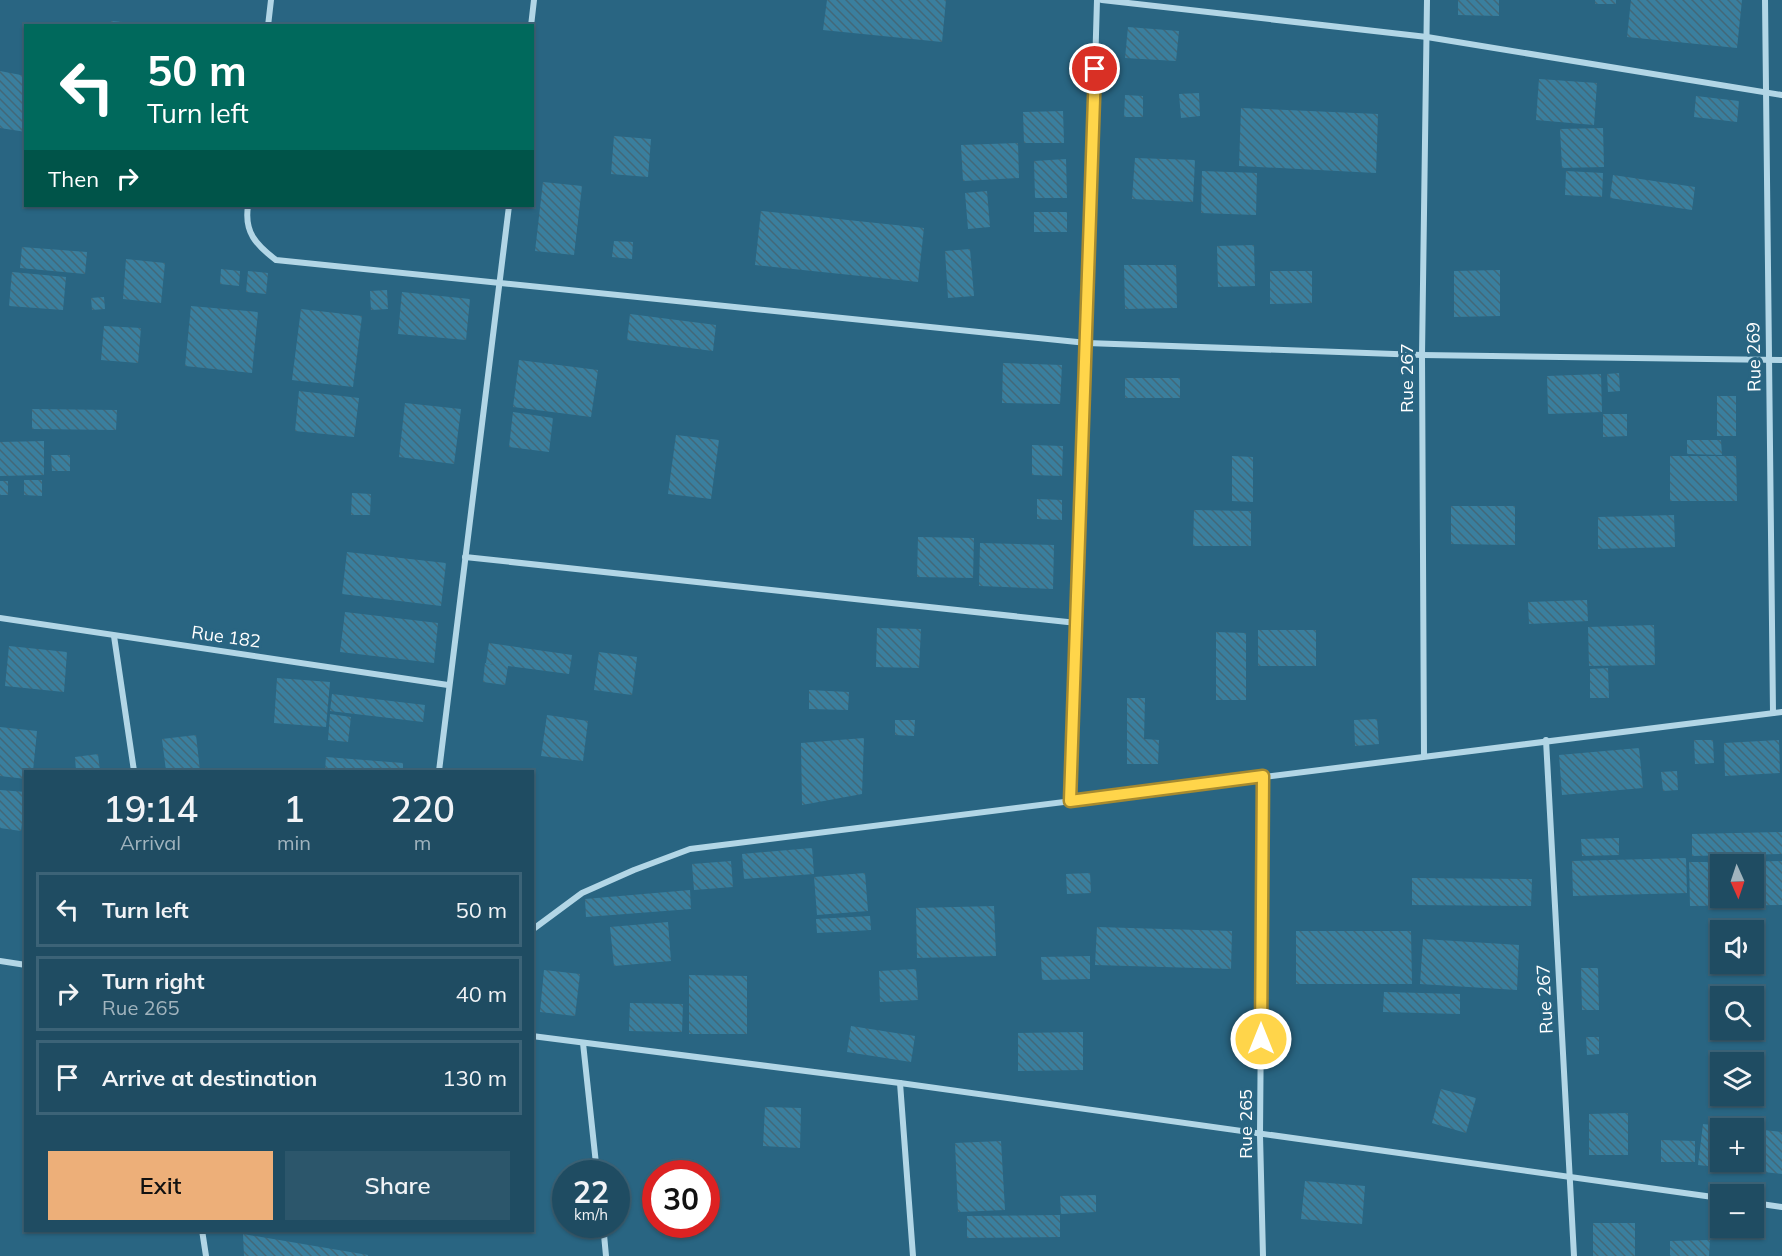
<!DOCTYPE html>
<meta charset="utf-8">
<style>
:root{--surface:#1f4c62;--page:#2c566b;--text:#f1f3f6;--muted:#a1b4be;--line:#3c6377;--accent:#edaf79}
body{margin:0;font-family:Mulish,sans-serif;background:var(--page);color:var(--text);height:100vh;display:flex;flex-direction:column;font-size:22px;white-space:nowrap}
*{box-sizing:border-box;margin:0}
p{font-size:20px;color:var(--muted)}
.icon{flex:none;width:33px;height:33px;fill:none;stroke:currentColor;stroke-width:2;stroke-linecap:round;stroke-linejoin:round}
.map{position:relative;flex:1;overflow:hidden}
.panel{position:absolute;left:24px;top:770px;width:510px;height:462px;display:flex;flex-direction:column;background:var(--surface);border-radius:0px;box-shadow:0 2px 4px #0004,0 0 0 2px var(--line)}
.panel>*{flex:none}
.hud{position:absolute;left:24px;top:24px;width:510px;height:183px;border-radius:0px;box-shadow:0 2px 4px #0004,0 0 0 2px var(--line);background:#00695c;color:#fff;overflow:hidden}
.needle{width:39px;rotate:177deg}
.buttons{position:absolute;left:1710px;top:854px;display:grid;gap:12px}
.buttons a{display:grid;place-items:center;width:54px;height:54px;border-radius:0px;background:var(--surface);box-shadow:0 2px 4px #0004,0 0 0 2px var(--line);font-size:30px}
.speed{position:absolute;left:552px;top:1160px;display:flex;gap:12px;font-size:30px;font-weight:700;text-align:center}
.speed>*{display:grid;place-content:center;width:78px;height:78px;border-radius:50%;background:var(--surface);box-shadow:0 2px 4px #0004,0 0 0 2px var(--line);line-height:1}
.speed small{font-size:15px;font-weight:400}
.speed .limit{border:9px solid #d22;background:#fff;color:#111}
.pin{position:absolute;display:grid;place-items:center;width:51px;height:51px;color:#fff;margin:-26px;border:3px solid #fff;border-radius:50%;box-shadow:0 2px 6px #0007}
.me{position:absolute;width:66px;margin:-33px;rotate:0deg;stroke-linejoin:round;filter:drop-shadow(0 0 4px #0008)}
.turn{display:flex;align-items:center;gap:21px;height:126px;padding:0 24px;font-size:27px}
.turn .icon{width:78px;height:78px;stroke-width:2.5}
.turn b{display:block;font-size:42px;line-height:51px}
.then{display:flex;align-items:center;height:57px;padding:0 24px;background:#0003;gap:12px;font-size:22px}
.eta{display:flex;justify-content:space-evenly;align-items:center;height:102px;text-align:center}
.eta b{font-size:36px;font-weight:600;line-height:42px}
.cta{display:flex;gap:12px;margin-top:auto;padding:12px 24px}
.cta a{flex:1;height:69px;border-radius:0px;background:var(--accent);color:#111;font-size:24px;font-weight:600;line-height:69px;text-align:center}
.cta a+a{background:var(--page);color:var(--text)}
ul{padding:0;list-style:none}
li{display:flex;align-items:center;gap:18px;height:75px;margin:0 12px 9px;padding:0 12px;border:3px solid var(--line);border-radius:0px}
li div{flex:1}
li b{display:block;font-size:22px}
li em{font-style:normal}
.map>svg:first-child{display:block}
.building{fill:url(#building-back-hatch)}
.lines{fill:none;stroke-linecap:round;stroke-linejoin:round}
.street{stroke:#b2d6e6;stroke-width:6}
.route-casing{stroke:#a68a30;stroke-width:15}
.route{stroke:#ffd54a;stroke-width:10}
.labels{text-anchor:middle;stroke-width:6;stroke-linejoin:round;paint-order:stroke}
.street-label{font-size:18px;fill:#fff;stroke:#296582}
</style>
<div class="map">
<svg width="1782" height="1256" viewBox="0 0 1782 1256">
<defs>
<pattern id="building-back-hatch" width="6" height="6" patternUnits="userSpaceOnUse" patternTransform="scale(1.5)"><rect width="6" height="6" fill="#3a7f9e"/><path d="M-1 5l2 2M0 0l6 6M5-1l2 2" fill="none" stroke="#426879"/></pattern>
</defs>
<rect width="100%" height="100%" fill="#296582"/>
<g class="building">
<polygon points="827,0 946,0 942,42 823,30"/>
<polygon points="1458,0 1499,0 1499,16 1458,15"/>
<rect x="1595" y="0" width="21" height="4"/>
<polygon points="1631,0 1742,0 1737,48 1627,37"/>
<polygon points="111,21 134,23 134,26 111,26"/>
<polygon points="1128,27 1179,31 1176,61 1125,58"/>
<polygon points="0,71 26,76 26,132 0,128"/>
<polygon points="1539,79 1597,83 1594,125 1536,120"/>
<polygon points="1199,93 1200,116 1181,118 1179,94"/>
<polygon points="1125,95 1143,96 1143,117 1124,117"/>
<polygon points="1696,96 1739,101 1737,122 1694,117"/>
<polygon points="1241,108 1378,114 1376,173 1239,166"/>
<polygon points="1063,111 1064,143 1024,143 1023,112"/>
<polygon points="1603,128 1604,167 1562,168 1560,129"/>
<polygon points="614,136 651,139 648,177 611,174"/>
<polygon points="1018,143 1019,178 963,181 961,145"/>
<polygon points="1135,158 1195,160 1193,202 1132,199"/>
<polygon points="1066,159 1067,198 1035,198 1034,161"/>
<polygon points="1202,171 1257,173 1256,215 1201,213"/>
<polygon points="1566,171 1603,173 1602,197 1565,195"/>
<polygon points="1613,175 1695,187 1692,210 1610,198"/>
<polygon points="543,182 582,186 574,255 535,251"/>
<polygon points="987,191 990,227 968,229 965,193"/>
<polygon points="761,211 924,228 918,282 755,265"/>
<rect x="1034" y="212" width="33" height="20"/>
<polygon points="614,241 633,242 632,259 612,257"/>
<polygon points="1254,245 1255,286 1218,287 1217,246"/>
<polygon points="22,247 87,252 85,274 20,268"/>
<polygon points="970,249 974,296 948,298 945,251"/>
<polygon points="126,259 165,263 161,303 123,299"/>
<polygon points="1124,265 1176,265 1177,308 1125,309"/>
<polygon points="221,269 240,271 239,286 220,284"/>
<polygon points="1500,270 1500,316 1454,317 1454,271"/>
<polygon points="248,271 268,273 266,294 246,292"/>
<polygon points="1270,271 1312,271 1312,303 1270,304"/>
<polygon points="12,272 66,277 63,310 9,306"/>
<polygon points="387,290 388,309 371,310 370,291"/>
<polygon points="402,292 470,299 466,340 398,334"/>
<polygon points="104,297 105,309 92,310 91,298"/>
<polygon points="191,306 258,312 252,373 185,366"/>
<polygon points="301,309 362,316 353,387 292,380"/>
<polygon points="630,314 716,325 713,351 627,340"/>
<polygon points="104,326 141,328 138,363 101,360"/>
<polygon points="519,360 598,370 591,417 513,407"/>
<polygon points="1003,363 1062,365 1060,404 1002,403"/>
<polygon points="1619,373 1620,391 1608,392 1607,374"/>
<polygon points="1601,374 1602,412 1548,414 1547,376"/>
<rect x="1125" y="378" width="55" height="20"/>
<polygon points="299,391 359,398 354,437 295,431"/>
<rect x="1717" y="396" width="19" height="40"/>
<polygon points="405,403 461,409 454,464 399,457"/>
<polygon points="32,409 117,410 116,430 32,429"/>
<polygon points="513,412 553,418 549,452 509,447"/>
<polygon points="1603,414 1627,414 1627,436 1603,437"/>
<polygon points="676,435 719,440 711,499 668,494"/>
<polygon points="1687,440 1721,440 1722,455 1687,454"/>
<polygon points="44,441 44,475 0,476 0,442"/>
<polygon points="1032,445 1063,446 1062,476 1032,475"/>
<polygon points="51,455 70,455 70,471 52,471"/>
<polygon points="1232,456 1253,457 1253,502 1232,501"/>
<polygon points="1670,456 1736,456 1737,501 1670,501"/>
<polygon points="24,480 42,480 42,496 24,495"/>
<rect x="0" y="481" width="8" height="14"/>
<polygon points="352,493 371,494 370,515 351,515"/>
<polygon points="1037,499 1062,500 1062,520 1037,519"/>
<polygon points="1451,506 1515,506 1515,545 1451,544"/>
<polygon points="1194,510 1251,511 1251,546 1193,546"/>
<polygon points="1674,515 1675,547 1598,549 1598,517"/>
<polygon points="918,537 974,538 973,578 917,577"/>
<polygon points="980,543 1054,545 1053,589 979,586"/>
<polygon points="347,552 446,563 441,606 342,594"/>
<polygon points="1587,600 1588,621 1529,624 1528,602"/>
<polygon points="345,612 438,623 434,663 340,652"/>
<polygon points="1654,625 1655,665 1589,666 1588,627"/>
<polygon points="877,628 921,629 919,668 876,667"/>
<rect x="1258" y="630" width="58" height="36"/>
<polygon points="1216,632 1246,633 1246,700 1216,700"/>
<polygon points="489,643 572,655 569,674 508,666 505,685 483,682 485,663 494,665 486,663"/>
<polygon points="9,646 67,652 64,692 5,686"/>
<polygon points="599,652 637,657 632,695 594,690"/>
<polygon points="1608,668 1609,698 1590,698 1590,669"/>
<polygon points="277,678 330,682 326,727 274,723"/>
<polygon points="809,690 849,692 848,710 809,709"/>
<polygon points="332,694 425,705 423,722 330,711"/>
<polygon points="1127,698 1145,698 1144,739 1159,740 1158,764 1127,764"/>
<polygon points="330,714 351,717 348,742 328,740"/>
<polygon points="547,715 588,721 583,761 541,756"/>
<polygon points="1377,719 1379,744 1355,746 1354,720"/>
<polygon points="895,720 915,720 914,736 895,735"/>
<polygon points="0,727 37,731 33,771 26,771 26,779 0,776"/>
<polygon points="196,735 200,771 166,771 162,739"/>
<polygon points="864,738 862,794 802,805 801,743"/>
<polygon points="1694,740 1713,740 1714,763 1695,764"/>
<polygon points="1779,740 1780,773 1725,776 1724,743"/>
<polygon points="1639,748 1643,788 1562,795 1559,755"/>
<polygon points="98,754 100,771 76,771 75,757"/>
<polygon points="326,757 403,763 403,771 325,771"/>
<polygon points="1677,771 1678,790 1663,791 1661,772"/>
<polygon points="0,790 26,792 21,831 0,828"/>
<polygon points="1782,832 1782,854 1692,856 1692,834"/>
<polygon points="1619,838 1619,855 1582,856 1581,839"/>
<polygon points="812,848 814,874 744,879 742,854"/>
<polygon points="1686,858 1687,893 1573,896 1572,861"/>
<polygon points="731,861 733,887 694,890 692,864"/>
<polygon points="1782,861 1782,905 1690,906 1689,862 1720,862 1720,897 1754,897 1754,864 1730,862"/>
<polygon points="865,873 868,911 817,915 814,877"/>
<polygon points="1090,873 1091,893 1067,894 1066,874"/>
<polygon points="1412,878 1532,879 1531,906 1412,905"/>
<polygon points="690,890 691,909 586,917 585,899"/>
<polygon points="994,906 996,956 917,958 916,908"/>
<polygon points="870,916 871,930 817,933 816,919"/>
<polygon points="668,922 671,961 614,966 610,927"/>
<polygon points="1097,927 1232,931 1231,969 1095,965"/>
<polygon points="1296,931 1411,931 1412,984 1296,984"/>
<polygon points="1423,939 1519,945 1517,990 1420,984"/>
<polygon points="1090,956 1090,979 1042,980 1041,957"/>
<polygon points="1581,968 1598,968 1599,1010 1582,1010"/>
<polygon points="916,969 918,1000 880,1002 879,971"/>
<polygon points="544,970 580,974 575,1016 540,1012"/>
<polygon points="689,975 747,976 747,1034 689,1034"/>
<polygon points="1384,992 1460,994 1460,1014 1383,1012"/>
<polygon points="630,1003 683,1004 682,1032 629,1031"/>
<polygon points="851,1026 915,1036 911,1062 847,1052"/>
<polygon points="1083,1032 1083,1070 1018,1071 1018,1033"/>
<polygon points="1586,1037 1599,1037 1599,1054 1587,1055"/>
<polygon points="1441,1089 1476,1098 1466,1133 1432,1123"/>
<polygon points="765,1107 801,1108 800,1148 763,1146"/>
<polygon points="1628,1113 1628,1155 1589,1155 1589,1114"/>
<polygon points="1703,1124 1720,1126 1720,1161 1754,1161 1754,1129 1782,1132 1782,1174 1698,1165"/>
<polygon points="1661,1140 1695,1141 1695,1162 1661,1162"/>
<polygon points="1001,1141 1005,1210 958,1212 955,1143"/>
<polygon points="1305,1181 1365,1186 1362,1224 1301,1219"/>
<polygon points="1096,1195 1096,1212 1061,1214 1060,1196"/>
<polygon points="1060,1215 1060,1237 967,1238 967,1216"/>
<rect x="1593" y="1223" width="42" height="33"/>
<polygon points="243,1234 368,1255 368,1256 244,1256"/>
<polygon points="1710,1240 1709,1256 1670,1256 1670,1241"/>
</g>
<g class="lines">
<g class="street">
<polyline points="1102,0 1427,37 1782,95"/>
<polyline points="1765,0 1773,713"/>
<polyline points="268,26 271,0"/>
<polyline points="531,26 534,0"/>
<path d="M248,206C244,232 256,245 276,260L1087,343L1422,355L1782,360"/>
<polyline points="465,557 1077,623"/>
<polyline points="0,618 448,685"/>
<polyline points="114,636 134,771"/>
<polyline points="1546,740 1574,1256"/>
<polyline points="1424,755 1422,355 1427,0"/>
<polyline points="439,771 509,206"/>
<polyline points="1263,776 1260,1135 1263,1256"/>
<polyline points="1070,802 1087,343 1097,0"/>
<polyline points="532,930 582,893 634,870 690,849 1782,712"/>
<polyline points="0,961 26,965"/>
<polyline points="532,1036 900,1083 1720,1198"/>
<polyline points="583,1043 597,1173"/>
<polyline points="900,1083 913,1256"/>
<polyline points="1754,1203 1782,1207"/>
<polyline points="603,1224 606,1256"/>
<polyline points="202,1230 206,1256"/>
</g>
</g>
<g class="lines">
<g class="route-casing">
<polyline id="route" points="1095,69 1070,801 1263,776 1261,1039"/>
</g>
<use href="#route" class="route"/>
</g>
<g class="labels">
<g class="street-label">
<text transform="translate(1754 357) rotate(-91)" y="6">Rue 269</text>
<text transform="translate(1407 378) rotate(-90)" y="6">Rue 267</text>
<text transform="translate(226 637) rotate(8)" y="6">Rue 182</text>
<text transform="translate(1545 999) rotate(-93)" y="6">Rue 267</text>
<text transform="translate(1246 1124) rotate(-90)" y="6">Rue 265</text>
</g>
</g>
</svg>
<div class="buttons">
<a><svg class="needle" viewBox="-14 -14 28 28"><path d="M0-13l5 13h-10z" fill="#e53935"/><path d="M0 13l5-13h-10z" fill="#a1b4be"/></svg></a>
<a><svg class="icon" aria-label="sound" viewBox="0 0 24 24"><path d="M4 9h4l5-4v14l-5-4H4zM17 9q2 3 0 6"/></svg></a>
<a><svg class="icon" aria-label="search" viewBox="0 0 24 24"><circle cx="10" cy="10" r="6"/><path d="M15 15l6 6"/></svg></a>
<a><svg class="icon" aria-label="layers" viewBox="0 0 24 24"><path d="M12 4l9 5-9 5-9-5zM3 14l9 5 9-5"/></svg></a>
<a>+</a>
<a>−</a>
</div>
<div class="speed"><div>22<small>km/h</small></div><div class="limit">30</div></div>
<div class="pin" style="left:1095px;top:69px;background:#d93025"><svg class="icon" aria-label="arrive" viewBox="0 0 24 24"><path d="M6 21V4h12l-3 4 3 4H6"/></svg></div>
<svg class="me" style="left:1261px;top:1039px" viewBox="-20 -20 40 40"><circle r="17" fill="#ffd54a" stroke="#fff" stroke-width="3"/><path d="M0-11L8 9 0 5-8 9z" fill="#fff"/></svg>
<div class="hud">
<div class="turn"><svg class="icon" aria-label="left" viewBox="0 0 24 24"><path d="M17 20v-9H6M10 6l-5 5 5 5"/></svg><div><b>50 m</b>Turn left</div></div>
<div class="then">Then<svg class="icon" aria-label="right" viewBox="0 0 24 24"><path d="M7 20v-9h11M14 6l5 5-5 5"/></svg></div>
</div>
<section class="panel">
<div class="eta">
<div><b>19:14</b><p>Arrival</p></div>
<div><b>1</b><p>min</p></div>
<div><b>220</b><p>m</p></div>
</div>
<ul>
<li><svg class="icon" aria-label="left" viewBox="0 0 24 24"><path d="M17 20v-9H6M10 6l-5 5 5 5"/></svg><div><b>Turn left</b></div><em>50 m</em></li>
<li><svg class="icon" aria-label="right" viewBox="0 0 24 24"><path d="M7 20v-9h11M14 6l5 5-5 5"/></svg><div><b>Turn right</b><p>Rue 265</p></div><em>40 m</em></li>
<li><svg class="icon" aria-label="arrive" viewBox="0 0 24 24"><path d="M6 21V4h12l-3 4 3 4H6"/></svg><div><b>Arrive at destination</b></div><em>130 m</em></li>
</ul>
<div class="cta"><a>Exit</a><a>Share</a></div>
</section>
</div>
